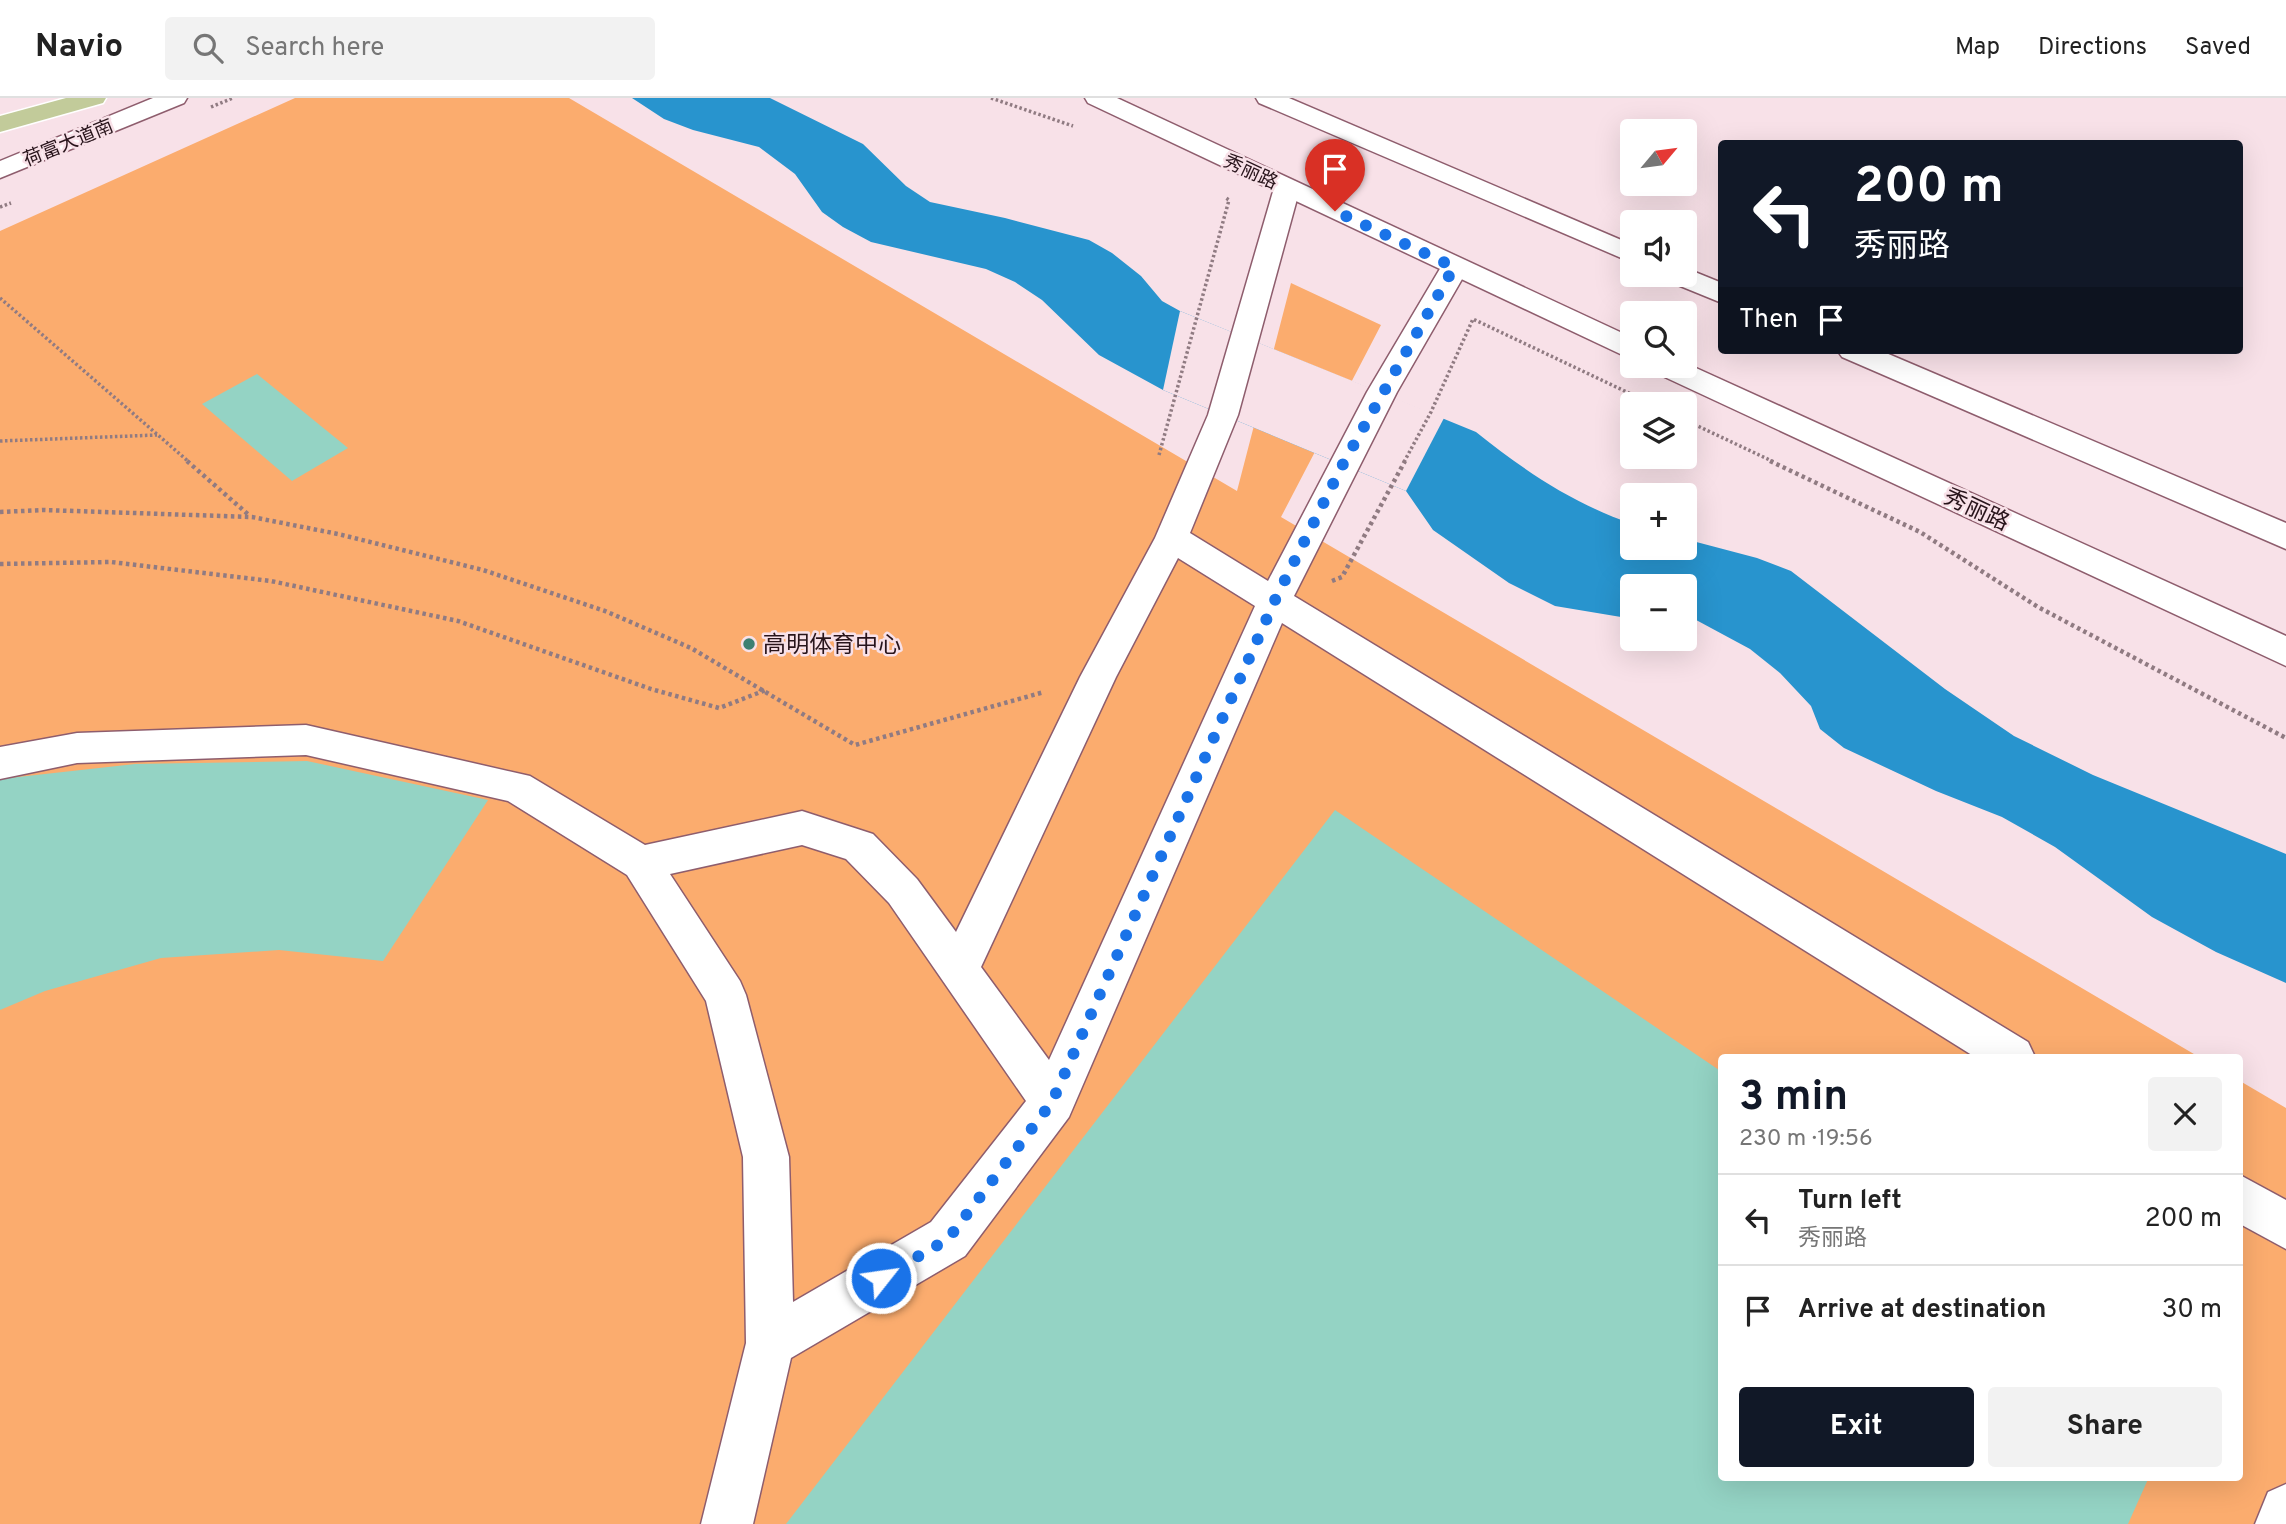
<!DOCTYPE html>
<meta charset="utf-8">
<style>
:root{--surface:#fff;--page:#f2f2f2;--text:#222;--muted:#767676;--line:#e0e0e0;--accent:#111827}
body{margin:0;font-family:Overpass,"Noto Sans SC",sans-serif;background:var(--page);color:var(--text);height:100vh;display:flex;flex-direction:column;font-size:26px;white-space:nowrap}
*{box-sizing:border-box;margin:0}
p{font-size:23px;color:var(--muted)}
.icon{flex:none;width:38px;height:38px;fill:none;stroke:currentColor;stroke-width:2;stroke-linecap:round;stroke-linejoin:round}
.map{position:relative;flex:1;overflow:hidden}
.drawer{position:absolute;left:1718px;top:956px;width:525px;height:427px;display:flex;flex-direction:column;background:var(--surface);border-radius:7px;box-shadow:0 7px 28px #0002}
.drawer>*{flex:none}
.hud{position:absolute;left:1718px;top:42px;width:525px;height:214px;border-radius:7px;box-shadow:0 7px 28px #0002;background:#111827;color:#fff;overflow:hidden}
.needle{width:46px;rotate:61deg}
.tools{position:absolute;left:1620px;top:21px;display:grid;gap:14px}
.tools a{display:grid;place-items:center;width:77px;height:77px;border-radius:7px;background:var(--surface);box-shadow:0 7px 28px #0002;font-size:35px}
.pin{position:absolute;display:grid;place-items:center;width:60px;height:60px;color:#fff;margin:-72px -30px;border-radius:50% 50% 50% 0;rotate:-45deg;box-shadow:0 0 7px #0007}
.pin .icon{rotate:45deg}
.me{position:absolute;width:77px;margin:-38px;rotate:60deg;stroke-linejoin:round;filter:drop-shadow(0 0 5px #0008)}
.turn{display:flex;align-items:center;gap:24px;height:147px;padding:0 21px;font-size:32px}
.turn .icon{width:91px;height:91px;stroke-width:2.5}
.turn b{display:block;font-size:49px;line-height:60px}
.then{display:flex;align-items:center;height:66px;padding:0 21px;background:#0003;gap:14px;font-size:26px}
.round{display:grid;place-items:center;flex:none;width:74px;height:74px;border-radius:7px;background:var(--page)}
.summary{display:flex;align-items:center;justify-content:space-between;height:119px;padding:0 21px}
h1{font-size:42px;font-weight:700;line-height:52px;color:var(--accent)}
.primary-button{display:flex;gap:14px;margin-top:auto;padding:14px 21px}
.primary-button a{flex:1;height:80px;border-radius:7px;background:var(--accent);color:#fff;font-size:28px;font-weight:700;line-height:80px;text-align:center}
.primary-button a+a{background:var(--page);color:var(--text)}
ul{padding:0;list-style:none}
li{display:flex;align-items:center;gap:21px;height:91px;padding:0 21px;border-top:2px solid var(--line)}
li div{flex:1}
li b{display:block;font-size:26px}
li em{font-style:normal}
header{display:flex;align-items:center;gap:42px;box-sizing:border-box;height:98px;padding:0 35px;background:var(--surface);border-bottom:2px solid var(--line)}
header strong{font-size:33px}
nav{display:flex;gap:38px;margin-inline-start:auto;font-size:24px}
.search{width:490px;height:63px;background:var(--page);display:flex;align-items:center;gap:18px;box-sizing:border-box;padding:0 24px;border-radius:7px;color:var(--muted);font-size:26px}
.map>svg:first-child{display:block}
.green{fill:#fbac6e}
.water{fill:#2894ce}
.pier{fill:#f8e1e8}
.building{fill:#94d3c4}
.lines{fill:none;stroke-linecap:round;stroke-linejoin:round}
.minor-casing{stroke:#8e5d6d;stroke-width:3}
.tertiary-casing{stroke:#8e5d6d;stroke-width:3}
.primary-casing{stroke:#fff;stroke-width:3}
.path-far1{stroke:#907b82;stroke-width:3.5;stroke-dasharray:2.5 2.5;stroke-linecap:butt}
.path{stroke:#907b82;stroke-width:4.5;stroke-dasharray:3.5 3.5;stroke-linecap:butt}
.minor{fill:#fff;fill-rule:evenodd}
.tertiary{fill:#fff;fill-rule:evenodd}
.primary{fill:#c2cb9a;fill-rule:evenodd}
.route{stroke:#1a73e8;stroke-width:12;stroke-dasharray:0 21.6}
.poi-dot{fill:#3d8072;stroke:#f8e1e8;stroke-width:2.5}
.labels{text-anchor:middle;stroke-width:5;stroke-linejoin:round;paint-order:stroke}
.far-street-label{font-size:19px;fill:#28141b;stroke:#f8e1e8}
.street-label{font-size:23px;fill:#28141b;stroke:#f8e1e8}
.poi-label{font-size:23px;fill:#28141b;stroke:#f8e1e8;text-anchor:start}
</style>
<header>
<strong>Navio</strong>
<div class="search"><svg class="icon" aria-label="search" viewBox="0 0 24 24"><circle cx="10" cy="10" r="6"/><path d="M15 15l6 6"/></svg>Search here</div>
<nav><a>Map</a><a>Directions</a><a>Saved</a></nav>
</header>
<div class="map">
<svg width="2286" height="1426" viewBox="0 0 2286 1426">
<rect width="100%" height="100%" fill="#f8e1e8"/>
<polygon class="green" points="295,0 569,0 1237,393 1291,185 1381,227 1281,419 2199,959 1722,959 1722,1379 2240,1379 2240,983 2286,1010 2286,1426 0,1426 0,133"/>
<path class="water" d="M632,0H770L863,46L906,88L930,104L1005,120L1089,142L1112,155L1141,178L1162,203L1180,213L1476,334C1522,371 1575,407 1633,426V450H1685V441L1757,460L1791,473L1945,591L2014,638L2093,677L2286,756V885L2216,854L2152,819L2055,749L2002,719L1936,693L1844,650L1820,631L1811,608L1780,575L1750,551L1685,516V488H1633V521L1555,508L1509,485L1433,432L1406,393L1163,292L1099,257L1042,202L1015,184L986,171L871,144L843,129L822,114L795,76L759,49L693,32L664,21Z"/>
<polygon class="pier" points="1180,213 1444,320 1406,393 1163,292"/>
<g class="building">
<polygon points="257,276 348,350 292,383 202,306"/>
<polygon points="307,663 488,702 383,863 279,852 161,860 45,893 0,912 0,681 135,666"/>
<polygon points="1335,712 1722,974 1722,1379 2149,1379 2128,1426 786,1426"/>
</g>
<g class="lines">
<g class="minor-casing">
<g id="minor">
<path d="M1287,82L1296,84L1300,90L1238,317L1190,435L1268,483L1367,294L1441,169L1445,163L1455,160L1465,163L1469,169L1397,294L1294,498L2028,944L2035,959H1975L1282,525L1069,1019L965,1158L791,1260L753,1426H701L746,1245L743,1059L706,903L627,777L508,703L306,657L77,665L0,681V649L77,635L306,627L530,678L645,747L802,713L873,736L917,781L956,834L1080,579L1155,440L1208,317L1274,90L1278,84ZM1178,460L1255,508L1049,962L981,869L1116,579ZM802,747L846,761L889,805L1026,1003L931,1124L793,1204L789,1059L746,897L740,883L670,776Z"/>
<polygon points="2240,1077 2286,1102 2286,1151 2240,1126"/>
<polygon points="2286,1386 2286,1426 2255,1426 2268,1394"/>
</g>
</g>
<g class="tertiary-casing">
<g id="tertiary">
<polygon points="153,0 187,0 184,5 0,80 0,63"/>
<polygon points="1085,0 1117,0 1633,240 1633,262 1088,5"/>
<polygon points="1256,0 1289,0 1633,147 1633,165 1259,5"/>
<polygon points="1685,170 1722,185 1722,205 1668,183 1664,177 1685,177"/>
<polygon points="1837,252 1879,252 2286,425 2286,451 1842,259"/>
<polygon points="1685,265 2286,538 2286,568 1656,275 1652,268 1685,268"/>
</g>
</g>
<g class="primary-casing">
<polygon id="primary" points="66,0 106,0 103,5 0,34 0,18"/>
</g>
<g class="path-far1">
<polyline points="991,0 1073,28"/>
<polyline points="211,9 233,0"/>
<polyline points="0,109 11,105"/>
<polyline points="0,200 189,364"/>
<polyline points="1685,322 1774,364"/>
<polyline points="0,343 157,337"/>
<polyline points="1159,357 1229,102 1226,100"/>
<polyline points="1404,364 1431,314 1473,221 1652,306"/>
</g>
<g class="path">
<polyline points="187,363 250,418"/>
<polyline points="1770,363 1920,434 2038,509 2286,640"/>
<polyline points="0,414 44,412 252,419 338,436 483,472 605,513 691,550 855,647 1044,594"/>
<polyline points="0,466 111,464 271,483 458,523 651,591 719,610 766,592"/>
<polyline points="1332,483 1342,479 1405,363"/>
</g>
<use href="#minor" class="minor"/>
<use href="#tertiary" class="tertiary"/>
<use href="#primary" class="primary"/>
</g>
<g class="lines">
<polyline class="route" points="881,1180 948,1141 1052,1004 1275,502 1343,366 1454,169 1335,113"/>
</g>
<circle class="poi-dot" cx="749" cy="546" r="7"/>
<g class="labels">
<g class="far-street-label">
<text transform="translate(68 44) rotate(-22)" y="7">荷富大道南</text>
<text transform="translate(1251 73) rotate(25)" y="7">秀丽路</text>
</g>
<g class="street-label">
<text transform="translate(1977 411) rotate(25)" y="8">秀丽路</text>
</g>
<g class="poi-label">
<text x="763" y="554">高明体育中心</text>
</g>
</g>
</svg>
<div class="tools">
<a><svg class="needle" viewBox="-14 -14 28 28"><path d="M0-13l5 13h-10z" fill="#e53935"/><path d="M0 13l5-13h-10z" fill="#767676"/></svg></a>
<a><svg class="icon" aria-label="sound" viewBox="0 0 24 24"><path d="M4 9h4l5-4v14l-5-4H4zM17 9q2 3 0 6"/></svg></a>
<a><svg class="icon" aria-label="search" viewBox="0 0 24 24"><circle cx="10" cy="10" r="6"/><path d="M15 15l6 6"/></svg></a>
<a><svg class="icon" aria-label="layers" viewBox="0 0 24 24"><path d="M12 4l9 5-9 5-9-5zM3 14l9 5 9-5"/></svg></a>
<a>+</a>
<a>−</a>
</div>
<div class="pin" style="left:1335px;top:113px;background:#d93025"><svg class="icon" aria-label="arrive" viewBox="0 0 24 24"><path d="M6 21V4h12l-3 4 3 4H6"/></svg></div>
<svg class="me" style="left:881px;top:1180px" viewBox="-20 -20 40 40"><circle r="17" fill="#1a73e8" stroke="#fff" stroke-width="3"/><path d="M0-11L8 9 0 5-8 9z" fill="#fff"/></svg>
<div class="hud">
<div class="turn"><svg class="icon" aria-label="left" viewBox="0 0 24 24"><path d="M17 20v-9H6M10 6l-5 5 5 5"/></svg><div><b>200 m</b>秀丽路</div></div>
<div class="then">Then<svg class="icon" aria-label="arrive" viewBox="0 0 24 24"><path d="M6 21V4h12l-3 4 3 4H6"/></svg></div>
</div>
<section class="drawer">
<div class="summary"><div><h1>3 min</h1><p>230 m · 19:56</p></div><a class="round"><svg class="icon" aria-label="close" viewBox="0 0 24 24"><path d="M6 6l12 12M18 6L6 18"/></svg></a></div>
<ul>
<li><svg class="icon" aria-label="left" viewBox="0 0 24 24"><path d="M17 20v-9H6M10 6l-5 5 5 5"/></svg><div><b>Turn left</b><p>秀丽路</p></div><em>200 m</em></li>
<li><svg class="icon" aria-label="arrive" viewBox="0 0 24 24"><path d="M6 21V4h12l-3 4 3 4H6"/></svg><div><b>Arrive at destination</b></div><em>30 m</em></li>
</ul>
<div class="primary-button"><a>Exit</a><a>Share</a></div>
</section>
</div>
